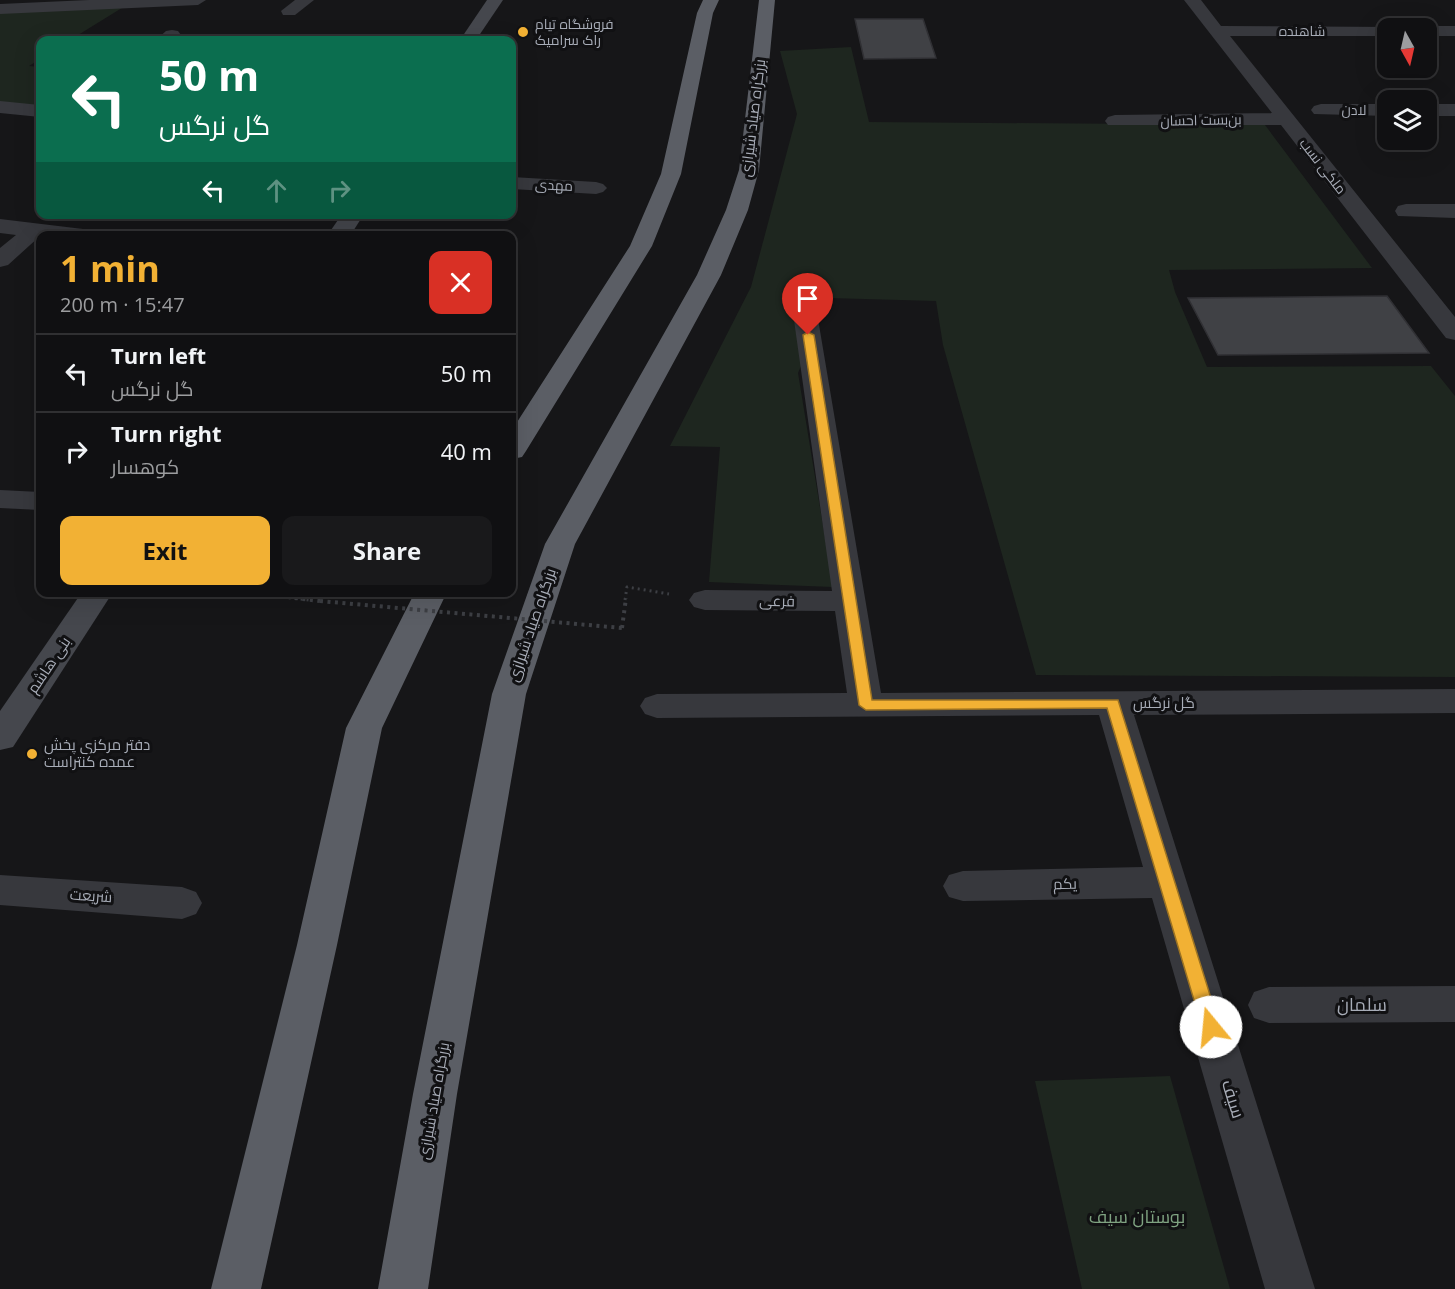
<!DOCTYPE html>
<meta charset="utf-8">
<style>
:root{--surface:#101012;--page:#19191b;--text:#f1f3f6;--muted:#9c9d9f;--line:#303032;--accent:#f2b134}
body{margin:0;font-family:"Open Sans",Cairo,sans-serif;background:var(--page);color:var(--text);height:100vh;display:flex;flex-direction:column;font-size:22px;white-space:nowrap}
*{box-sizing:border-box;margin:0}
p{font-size:20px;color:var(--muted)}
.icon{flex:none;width:33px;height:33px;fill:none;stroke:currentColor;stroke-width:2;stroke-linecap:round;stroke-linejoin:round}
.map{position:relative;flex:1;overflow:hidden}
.side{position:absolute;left:36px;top:231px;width:480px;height:366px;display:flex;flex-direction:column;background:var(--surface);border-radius:12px;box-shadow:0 6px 24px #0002,0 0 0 2px var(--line)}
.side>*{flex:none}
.top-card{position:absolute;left:36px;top:36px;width:480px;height:183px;border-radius:12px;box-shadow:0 6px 24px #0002,0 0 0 2px var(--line);background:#0b6e4f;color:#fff;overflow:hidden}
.needle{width:39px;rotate:172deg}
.fabs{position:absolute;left:1377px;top:18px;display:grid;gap:12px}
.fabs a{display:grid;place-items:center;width:60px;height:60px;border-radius:12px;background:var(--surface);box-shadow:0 6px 24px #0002,0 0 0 2px var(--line);font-size:30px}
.pin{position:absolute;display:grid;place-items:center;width:51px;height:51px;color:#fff;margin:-62px -26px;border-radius:50% 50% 50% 0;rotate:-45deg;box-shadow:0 0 6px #0007}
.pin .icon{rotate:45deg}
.me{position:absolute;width:66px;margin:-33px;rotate:343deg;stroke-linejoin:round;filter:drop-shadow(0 0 4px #0008)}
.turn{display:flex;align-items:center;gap:21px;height:126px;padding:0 24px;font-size:27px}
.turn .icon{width:78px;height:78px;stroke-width:2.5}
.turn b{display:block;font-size:42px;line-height:51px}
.lanes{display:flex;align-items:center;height:57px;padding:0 24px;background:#0003;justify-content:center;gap:30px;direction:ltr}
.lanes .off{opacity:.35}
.round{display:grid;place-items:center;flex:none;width:63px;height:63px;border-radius:12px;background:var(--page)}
.headline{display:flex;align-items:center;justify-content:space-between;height:102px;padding:0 24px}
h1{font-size:36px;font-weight:700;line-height:45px;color:var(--accent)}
.cta{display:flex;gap:12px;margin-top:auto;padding:12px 24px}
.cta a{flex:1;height:69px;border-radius:12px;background:var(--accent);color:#111;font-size:24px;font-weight:700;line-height:69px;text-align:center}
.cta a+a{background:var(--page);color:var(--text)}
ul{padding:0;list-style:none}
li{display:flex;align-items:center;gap:18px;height:78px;padding:0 24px;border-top:2px solid var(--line)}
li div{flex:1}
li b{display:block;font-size:22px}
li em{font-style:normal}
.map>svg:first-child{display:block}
.green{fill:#1e261f}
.building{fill:#404145;stroke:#303034;stroke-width:1.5}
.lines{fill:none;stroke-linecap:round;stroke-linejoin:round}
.path-far1{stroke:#3d3f44;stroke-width:3;stroke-dasharray:2 4;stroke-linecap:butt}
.path{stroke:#3d3f44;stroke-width:4;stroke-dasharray:3 4.5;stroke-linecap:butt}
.minor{fill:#37383d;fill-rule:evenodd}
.secondary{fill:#45474d;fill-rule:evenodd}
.trunk{fill:#5b5e65;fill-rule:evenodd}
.path-bridge{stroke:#3d3f44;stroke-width:4;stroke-dasharray:3 4.5;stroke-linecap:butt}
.route{fill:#f2b134;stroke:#9d7322;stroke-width:1.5}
.poi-dot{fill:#f2b134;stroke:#111113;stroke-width:2}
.labels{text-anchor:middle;stroke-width:6;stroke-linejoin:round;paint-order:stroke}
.far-poi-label{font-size:14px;fill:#a8adb8;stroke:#111113;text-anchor:start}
.far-street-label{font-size:14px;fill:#a8adb8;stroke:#111113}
.street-label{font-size:15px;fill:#a8adb8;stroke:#111113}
.poi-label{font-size:15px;fill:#a8adb8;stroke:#111113;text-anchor:start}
.near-street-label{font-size:18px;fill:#a8adb8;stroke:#111113}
.near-park-label{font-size:18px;fill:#7fa381;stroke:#111113}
</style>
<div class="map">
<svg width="1455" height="1289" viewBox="0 0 1455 1289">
<rect width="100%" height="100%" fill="#161618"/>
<g class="green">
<polygon points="125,6 70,40 40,40 40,59 29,66 40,67 40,106 0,102 0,13"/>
<polygon points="851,47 869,122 1265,125 1372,268 1169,270 1175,292 1207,367 1431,366 1455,396 1455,677 1036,675 943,345 936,301 829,298 798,373 833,587 709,582 720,447 670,446 751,287 797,114 780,51"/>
<polygon points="1170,1076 1230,1289 1082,1289 1035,1081"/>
</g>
<g class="building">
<polygon points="855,19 923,19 936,58 864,59"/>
<polygon points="1387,296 1429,353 1218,355 1188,298"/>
</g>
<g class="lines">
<g class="path-far1">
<polyline points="235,592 309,600"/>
<polyline points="625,600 627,587 669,594"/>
</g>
<g class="path">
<polyline points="295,598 320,601"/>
<polyline points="622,628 626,598"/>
</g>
<g class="minor">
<polygon points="89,0 206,0 198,5 0,14 0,4"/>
<polygon points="295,0 314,0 295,15 283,15 281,11"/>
<polygon points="1184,0 1201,0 1221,26 1394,27 1388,28 1388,36 1230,36 1455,317 1455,340 1446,338 1281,125 1108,125 1105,121 1108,117 1115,115 1272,113"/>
<polygon points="1426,26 1455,26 1455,36 1426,36 1426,28 1419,28"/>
<polygon points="172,30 178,31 181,35 176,40 156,40 166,31"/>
<polygon points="0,101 40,105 40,117 0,113"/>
<polygon points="1321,104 1388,104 1388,116 1314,114 1311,110 1314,106"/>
<rect x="1426" y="104" width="29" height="12"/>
<polygon points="512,177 596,182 603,184 607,188 603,192 596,194 512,189"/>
<polygon points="1406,204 1455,204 1455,218 1398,216 1395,211 1398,206"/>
<polygon points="0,219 83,229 91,231 94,236 40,236 8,265 0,267 0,248 16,235 0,233"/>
<polygon points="805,306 814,308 817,313 881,693 1455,689 1455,713 1134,715 1315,1289 1265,1289 1152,898 963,901 949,897 943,886 949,875 963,871 1143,867 1099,715 657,718 645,714 640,706 645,698 657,694 847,693 835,611 705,610 694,607 689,600 694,593 705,590 832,591 793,313 796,308"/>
<polygon points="0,490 40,492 40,510 0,508"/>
<polygon points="0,875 182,887 196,892 202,903 196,914 182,919 0,905"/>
<polygon points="1455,986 1455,1022 1269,1023 1254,1018 1248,1005 1254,992 1269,987"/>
</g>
<g class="secondary">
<polygon points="487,0 503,0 476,40 460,40"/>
<polygon points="342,214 364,214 350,236 327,236"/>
<polygon points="82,592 113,592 13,747 0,750 0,711"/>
</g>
<g class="trunk">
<polygon points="703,0 719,0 713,13 681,174 652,246 526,451 522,457 512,459 512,430 630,246 661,174 697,13"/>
<polygon points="759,0 775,0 759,170 748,210 721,275 575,544 526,694 457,1094 428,1289 378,1289 413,1094 492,694 545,544 697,275 726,210 739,170"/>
<polygon points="415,592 447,592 382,728 337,945 261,1289 211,1289 297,945 346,728"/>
</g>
<polyline class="path-bridge" points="320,601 622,628"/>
</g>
<polygon class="route" points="808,332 814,335 872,700 1118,700 1220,1027 1217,1032 1211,1034 1205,1032 1202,1027 1107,708 866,710 859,705 803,335"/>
<g class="poi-dot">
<circle cx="523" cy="32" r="6"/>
<circle cx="32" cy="754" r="6"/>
</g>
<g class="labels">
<g class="far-poi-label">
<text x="535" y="29">فروشگاه تیام<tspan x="535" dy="16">راک سرامیک</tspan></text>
</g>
<g class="far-street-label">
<text x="1302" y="36">شاهنده</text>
<text x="1354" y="115">لادن</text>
<text transform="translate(1201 120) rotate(-1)" y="5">بن‌بست احسان</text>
<text transform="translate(1323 166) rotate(52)" y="5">ملکی نسب</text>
<text transform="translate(554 185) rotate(3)" y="5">مهدی</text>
</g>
<g class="street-label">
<text transform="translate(753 118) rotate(-83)" y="5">بزرگراه صیاد شیرازی</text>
<text transform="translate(777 601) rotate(1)" y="5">فرعی</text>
<text transform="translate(532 625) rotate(-71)" y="5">بزرگراه صیاد شیرازی</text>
<text transform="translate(49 665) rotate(-56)" y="5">بنی هاشم</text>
<text x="1164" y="708">گل نرگس</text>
<text transform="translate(1065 884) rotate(-1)" y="5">یکم</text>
<text transform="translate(91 896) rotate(4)" y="5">شریعت</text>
<text transform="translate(434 1101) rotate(-80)" y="5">بزرگراه صیاد شیرازی</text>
</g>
<g class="poi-label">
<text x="44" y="750">دفتر مرکزی پخش<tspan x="44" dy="17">عمده کنتراست</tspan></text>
</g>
<g class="near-street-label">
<text x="1362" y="1011">سلمان</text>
<text transform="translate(1233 1099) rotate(73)" y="6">سیف</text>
</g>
<g class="near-park-label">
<text x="1137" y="1223">بوستان سیف</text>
</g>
</g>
</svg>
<div class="fabs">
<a><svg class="needle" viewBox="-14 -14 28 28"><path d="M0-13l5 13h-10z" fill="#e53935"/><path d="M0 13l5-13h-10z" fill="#9c9d9f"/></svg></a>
<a><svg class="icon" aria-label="layers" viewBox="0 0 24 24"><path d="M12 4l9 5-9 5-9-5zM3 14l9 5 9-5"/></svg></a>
</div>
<div class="pin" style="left:808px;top:335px;background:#d93025"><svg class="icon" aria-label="arrive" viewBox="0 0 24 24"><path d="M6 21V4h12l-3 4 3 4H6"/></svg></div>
<svg class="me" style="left:1211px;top:1027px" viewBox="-20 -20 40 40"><circle r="19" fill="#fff"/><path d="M0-13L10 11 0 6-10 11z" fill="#f2b134"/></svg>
<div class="top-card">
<div class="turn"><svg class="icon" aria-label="left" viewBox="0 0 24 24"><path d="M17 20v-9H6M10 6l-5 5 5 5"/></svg><div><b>50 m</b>گل نرگس</div></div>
<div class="lanes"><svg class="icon" aria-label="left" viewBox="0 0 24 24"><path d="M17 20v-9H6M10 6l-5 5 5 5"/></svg><svg class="icon off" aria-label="ahead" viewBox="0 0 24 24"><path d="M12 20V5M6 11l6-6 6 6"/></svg><svg class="icon off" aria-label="right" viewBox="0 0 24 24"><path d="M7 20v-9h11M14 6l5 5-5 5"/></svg></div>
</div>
<section class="side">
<div class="headline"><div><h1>1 min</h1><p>200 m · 15:47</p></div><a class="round" style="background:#d93025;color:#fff"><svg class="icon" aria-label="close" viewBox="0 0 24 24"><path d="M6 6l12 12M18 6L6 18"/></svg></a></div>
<ul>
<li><svg class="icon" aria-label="left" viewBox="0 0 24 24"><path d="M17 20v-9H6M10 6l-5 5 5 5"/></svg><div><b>Turn left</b><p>گل نرگس</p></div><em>50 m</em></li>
<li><svg class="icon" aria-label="right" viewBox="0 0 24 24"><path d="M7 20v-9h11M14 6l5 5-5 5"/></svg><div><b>Turn right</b><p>کوهسار</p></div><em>40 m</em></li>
</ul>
<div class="cta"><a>Exit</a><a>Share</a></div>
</section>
</div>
